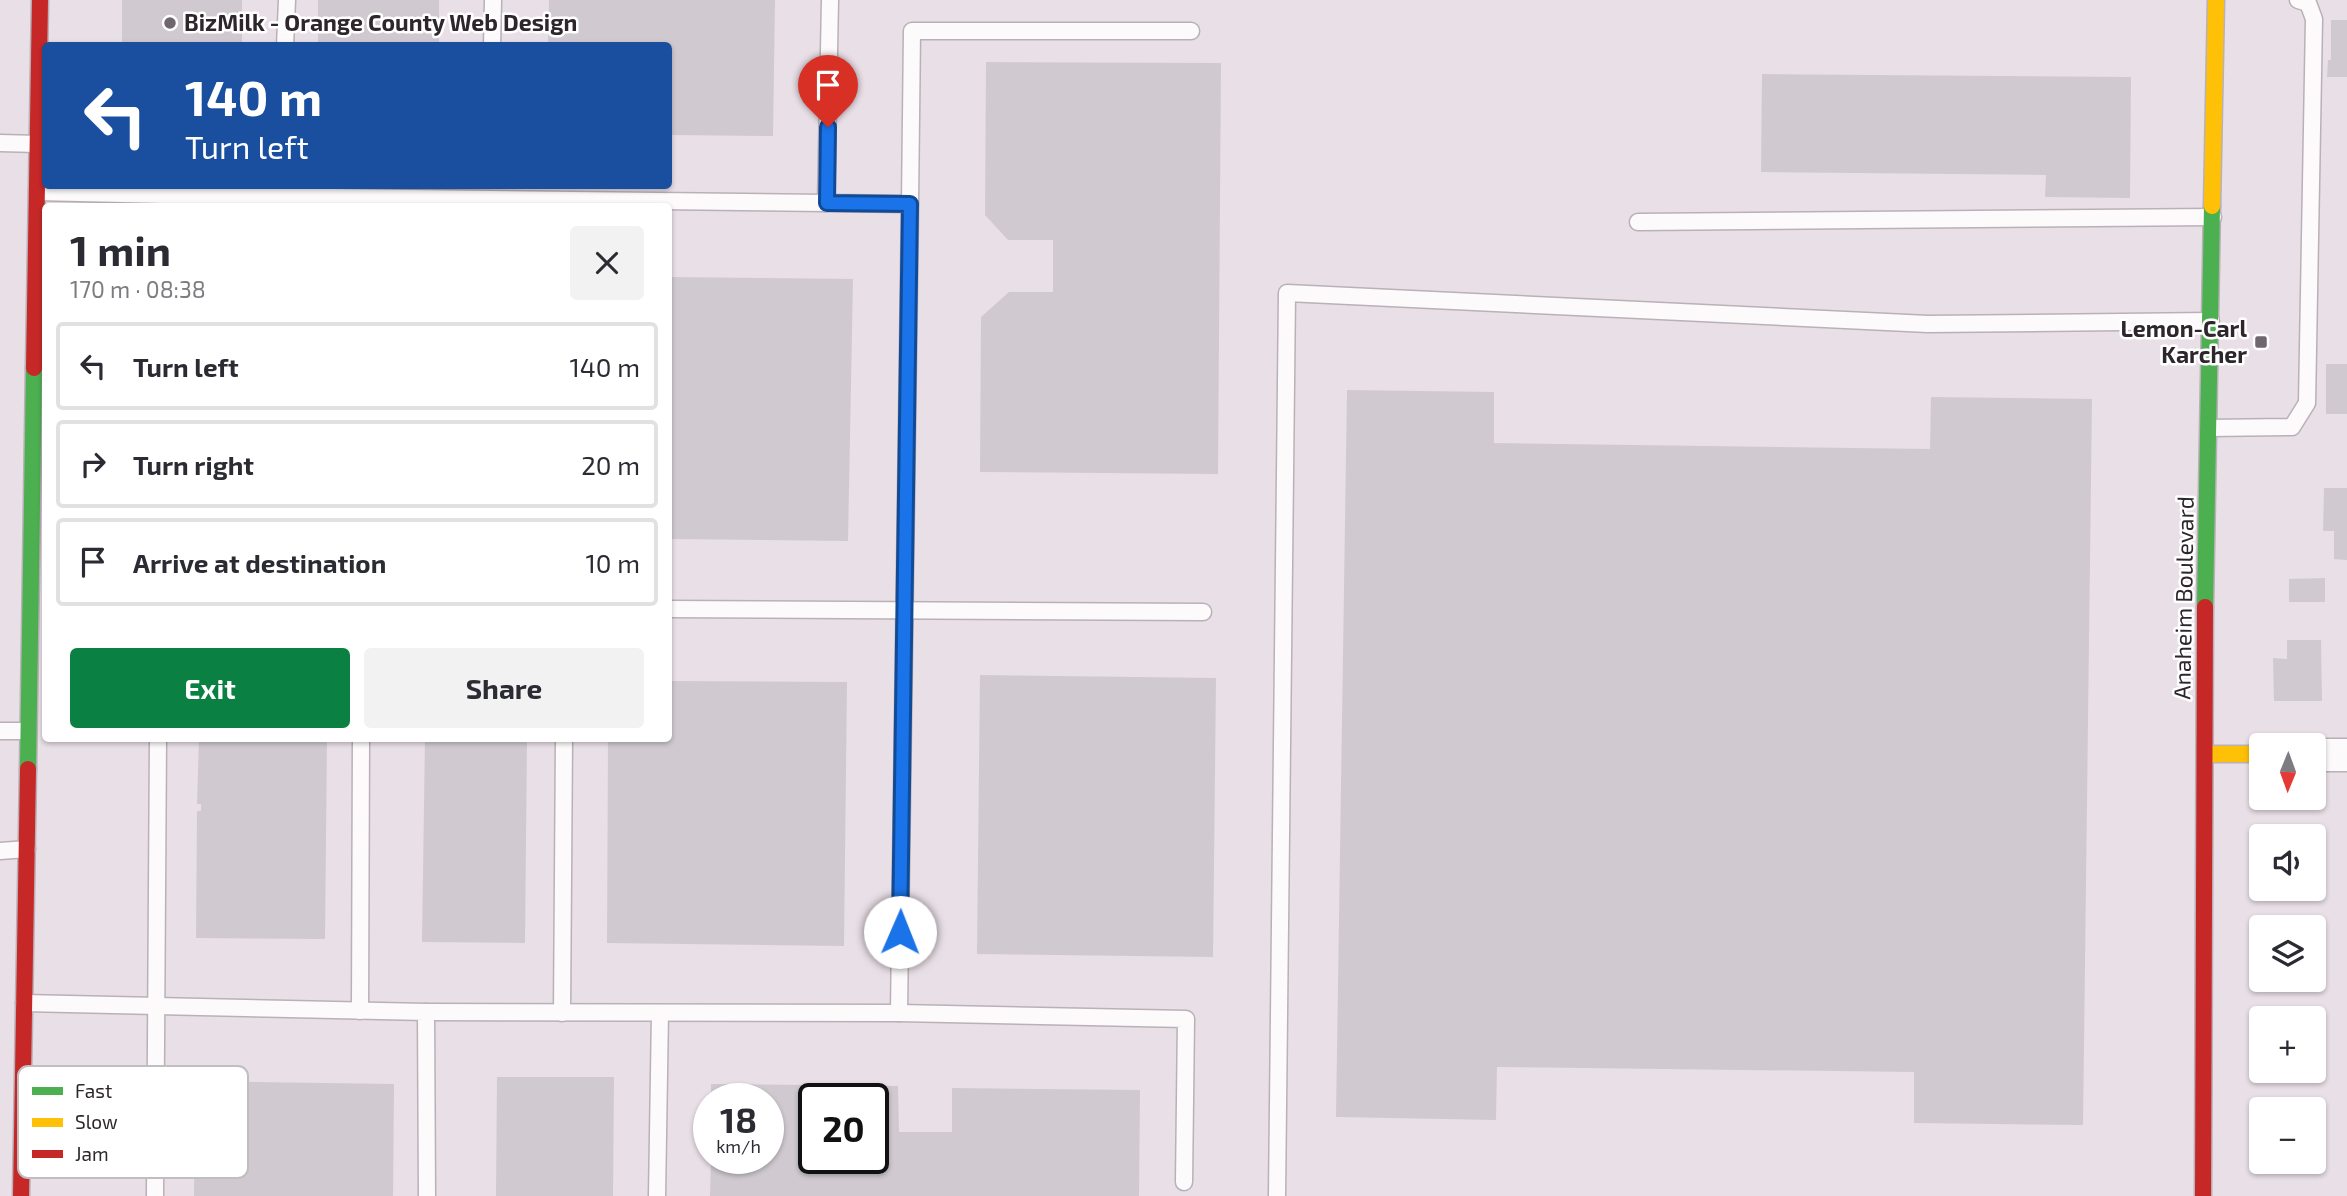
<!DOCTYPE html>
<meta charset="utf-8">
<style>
:root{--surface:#fff;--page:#f2f2f3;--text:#2b2b33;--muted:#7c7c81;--line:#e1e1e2;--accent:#0b8043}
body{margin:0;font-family:"Exo 2",sans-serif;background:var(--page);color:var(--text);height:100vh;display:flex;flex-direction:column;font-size:26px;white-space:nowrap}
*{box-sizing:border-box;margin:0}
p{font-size:23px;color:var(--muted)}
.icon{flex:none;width:38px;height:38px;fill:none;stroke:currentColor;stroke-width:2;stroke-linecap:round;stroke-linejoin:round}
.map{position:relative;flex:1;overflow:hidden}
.sheet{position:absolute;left:42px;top:203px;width:630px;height:539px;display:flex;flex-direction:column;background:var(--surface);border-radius:7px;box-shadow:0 2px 5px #0004}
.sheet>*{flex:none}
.hud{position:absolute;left:42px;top:42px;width:630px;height:147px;border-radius:7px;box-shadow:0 2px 5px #0004;background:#1a4fa0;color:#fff;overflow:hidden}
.needle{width:46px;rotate:181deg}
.fabs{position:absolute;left:2249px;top:733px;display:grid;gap:14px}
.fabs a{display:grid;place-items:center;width:77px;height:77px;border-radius:7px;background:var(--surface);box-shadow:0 2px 5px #0004;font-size:35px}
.speed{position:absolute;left:693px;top:1083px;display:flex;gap:14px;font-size:35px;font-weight:700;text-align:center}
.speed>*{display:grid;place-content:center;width:91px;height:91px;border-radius:50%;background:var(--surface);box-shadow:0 2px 5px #0004;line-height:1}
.speed small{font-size:18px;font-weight:400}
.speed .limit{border:4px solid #111;border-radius:10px;background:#fff;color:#111}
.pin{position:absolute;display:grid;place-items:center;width:60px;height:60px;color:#fff;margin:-72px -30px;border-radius:50% 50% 50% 0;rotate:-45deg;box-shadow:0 0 7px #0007}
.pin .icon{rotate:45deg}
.me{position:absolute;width:77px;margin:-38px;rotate:1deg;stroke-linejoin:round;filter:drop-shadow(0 0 5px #0008)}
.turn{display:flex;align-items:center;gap:24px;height:147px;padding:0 28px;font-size:32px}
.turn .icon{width:91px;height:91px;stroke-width:2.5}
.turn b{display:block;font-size:49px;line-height:60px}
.round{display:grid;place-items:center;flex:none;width:74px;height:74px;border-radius:7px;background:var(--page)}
.head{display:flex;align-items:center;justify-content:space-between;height:119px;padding:0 28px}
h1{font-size:42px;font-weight:700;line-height:52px}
.button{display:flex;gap:14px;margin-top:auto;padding:14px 28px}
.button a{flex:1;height:80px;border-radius:7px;background:var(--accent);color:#fff;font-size:28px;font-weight:700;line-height:80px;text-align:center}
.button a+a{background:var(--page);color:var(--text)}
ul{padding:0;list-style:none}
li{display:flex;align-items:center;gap:21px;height:88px;margin:0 14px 10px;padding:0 14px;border:4px solid var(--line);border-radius:7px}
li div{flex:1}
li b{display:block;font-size:26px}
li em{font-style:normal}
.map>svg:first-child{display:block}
.building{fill:#d0cad0;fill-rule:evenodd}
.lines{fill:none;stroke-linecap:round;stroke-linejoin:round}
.lane-casing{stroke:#b9b1b7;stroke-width:19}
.street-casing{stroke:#b9b1b7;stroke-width:35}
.fast-casing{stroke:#b9b1b7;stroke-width:19}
.slow-casing{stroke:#b9b1b7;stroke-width:19}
.jam-casing{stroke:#b9b1b7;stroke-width:19}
.lane{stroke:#fcfafb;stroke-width:16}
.street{stroke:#fcfafb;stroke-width:32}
.fast{stroke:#4caf50;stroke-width:16}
.slow{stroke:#ffc107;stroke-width:16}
.jam{stroke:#c62828;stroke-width:16}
.route-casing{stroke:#114b97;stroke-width:18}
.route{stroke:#1a73e8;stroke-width:12}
.poi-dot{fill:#6f676d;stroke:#fff;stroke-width:2.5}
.labels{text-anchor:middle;stroke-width:5;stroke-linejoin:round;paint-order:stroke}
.poi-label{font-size:23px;font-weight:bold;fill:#2d272c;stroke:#fff;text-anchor:start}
.street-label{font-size:23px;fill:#2d272c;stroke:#fff}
.key{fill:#fff;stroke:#c0bec0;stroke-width:2}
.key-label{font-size:19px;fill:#2d272c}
</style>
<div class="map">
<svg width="2347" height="1196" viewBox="0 0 2347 1196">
<rect width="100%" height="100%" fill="#e9dfe7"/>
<g class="building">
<rect x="122" y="0" width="120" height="46"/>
<rect x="318" y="0" width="121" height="46"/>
<polygon points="549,0 775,0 773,136 668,135 668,46 548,46"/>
<polygon points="2331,20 2347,20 2347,77 2327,77 2328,60 2331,60"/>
<polygon points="986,62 1221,63 1218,474 980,472 981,317 1009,292 1053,292 1053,240 1008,240 985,215"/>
<polygon points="1762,74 2131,77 2130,198 2045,197 2046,175 1761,172"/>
<polygon points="668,277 853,279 848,541 668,539"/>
<rect x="2326" y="364" width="21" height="50"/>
<polygon points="1347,390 1494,392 1494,443 1930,449 1931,397 2092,399 2083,1125 1914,1123 1914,1072 1497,1067 1496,1120 1336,1117"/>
<polygon points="2324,488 2347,488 2347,560 2334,559 2334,531 2323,531"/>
<polygon points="2325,578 2325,602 2289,602 2289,579"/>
<polygon points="2287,640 2321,640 2322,701 2274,701 2273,658 2287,659"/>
<polygon points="980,675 1216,678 1213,957 977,954"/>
<polygon points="668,681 847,682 844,946 607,943 608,738 668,738"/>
<polygon points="199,738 327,738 325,939 196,938 197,811 201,811 201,804 197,804"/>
<polygon points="425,738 527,738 525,943 422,942"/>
<polygon points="497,1077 614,1077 613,1196 496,1196"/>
<polygon points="195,1081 394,1084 393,1196 194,1196"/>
<path d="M711,1084L898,1086L899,1132H952V1088L1140,1090L1139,1196H710L711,1158H768V1099H711ZM814,1099H873V1158H814Z"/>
</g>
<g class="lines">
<g class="lane-casing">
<g id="lane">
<polyline points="285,46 287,0"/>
<polyline points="492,46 493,0"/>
<polyline points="0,143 38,144"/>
<polyline points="37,192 163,195 163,206"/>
<polyline points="163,195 910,204 899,1013 426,1012"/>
<polyline points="826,203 830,0"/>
<polyline points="910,204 912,31 1191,31"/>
<polyline points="1638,222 2213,217"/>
<polyline points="2209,428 2292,427 2307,403 2314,19 2308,3 2298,0"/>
<polyline points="668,609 1203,612"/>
<polyline points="0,731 28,731"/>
<polyline points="0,851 27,849"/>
<polyline points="24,1003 426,1012 427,1196"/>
<polyline points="360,1011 361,738"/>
<polyline points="562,1013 564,738"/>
<polyline points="899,1013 1186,1019 1184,1182"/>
<polyline points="155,1196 158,738"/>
<polyline points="657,1196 660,1013"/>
<polyline points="1277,1196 1287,293 1928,324 2211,321"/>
</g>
</g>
<g class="street-casing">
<polyline id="street" points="2314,755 2347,755"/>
</g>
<g class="fast-casing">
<g id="fast">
<polyline points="2205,607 2212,206"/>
<polyline points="28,769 34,368"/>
</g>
</g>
<g class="slow-casing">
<g id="slow">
<polyline points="2212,206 2216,0"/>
<polyline points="2205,754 2261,754"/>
</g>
</g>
<g class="jam-casing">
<g id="jam">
<polyline points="34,368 40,0"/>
<polyline points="21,1196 28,769"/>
<polyline points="2203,1196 2205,607"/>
</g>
</g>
<use href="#lane" class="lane"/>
<use href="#street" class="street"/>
<use href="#fast" class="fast"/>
<use href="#slow" class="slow"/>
<use href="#jam" class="jam"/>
</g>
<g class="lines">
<g class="route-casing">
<polyline id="route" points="828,127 827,203 910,204 900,932"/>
</g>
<use href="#route" class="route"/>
</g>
<g class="poi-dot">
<circle cx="170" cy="23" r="7"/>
<rect x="2254" y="335" width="14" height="14" rx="3.5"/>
</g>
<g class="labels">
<g class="poi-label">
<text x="184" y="31">BizMilk - Orange County Web Design</text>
<text x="2247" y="337" text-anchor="end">Lemon-Carl<tspan x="2247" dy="26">Karcher</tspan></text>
</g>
<g class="street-label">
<text transform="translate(2184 598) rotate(-89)" y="8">Anaheim Boulevard</text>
</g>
</g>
<rect x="18" y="1066" width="230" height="112" rx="10" class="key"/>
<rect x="32" y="1087" width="31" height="8" fill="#4caf50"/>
<rect x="32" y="1118" width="31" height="9" fill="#ffc107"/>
<rect x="32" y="1150" width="31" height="8" fill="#c62828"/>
<g class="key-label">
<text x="75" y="1098">Fast</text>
<text x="75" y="1129">Slow</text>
<text x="75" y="1161">Jam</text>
</g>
</svg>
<div class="fabs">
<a><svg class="needle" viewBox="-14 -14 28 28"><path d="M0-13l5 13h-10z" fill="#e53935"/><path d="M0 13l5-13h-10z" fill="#7c7c81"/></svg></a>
<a><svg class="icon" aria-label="sound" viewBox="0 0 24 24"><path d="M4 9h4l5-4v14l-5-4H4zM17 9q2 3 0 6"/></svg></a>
<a><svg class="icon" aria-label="layers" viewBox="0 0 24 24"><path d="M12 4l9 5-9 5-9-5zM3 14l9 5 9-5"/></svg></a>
<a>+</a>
<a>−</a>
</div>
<div class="speed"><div>18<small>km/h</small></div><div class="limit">20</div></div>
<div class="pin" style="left:828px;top:127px;background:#d93025"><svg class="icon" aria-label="arrive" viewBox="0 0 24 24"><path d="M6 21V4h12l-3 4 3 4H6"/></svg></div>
<svg class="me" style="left:900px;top:932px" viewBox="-20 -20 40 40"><circle r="19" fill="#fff"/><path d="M0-13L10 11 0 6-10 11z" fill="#1a73e8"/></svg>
<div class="hud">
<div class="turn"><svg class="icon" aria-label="left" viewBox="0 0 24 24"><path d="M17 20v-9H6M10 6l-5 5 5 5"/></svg><div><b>140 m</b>Turn left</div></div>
</div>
<section class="sheet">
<div class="head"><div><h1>1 min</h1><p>170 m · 08:38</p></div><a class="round"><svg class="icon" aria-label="close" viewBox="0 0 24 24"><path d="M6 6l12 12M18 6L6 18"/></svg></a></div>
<ul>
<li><svg class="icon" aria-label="left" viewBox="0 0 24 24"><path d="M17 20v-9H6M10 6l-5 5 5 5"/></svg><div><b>Turn left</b></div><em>140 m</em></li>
<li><svg class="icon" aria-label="right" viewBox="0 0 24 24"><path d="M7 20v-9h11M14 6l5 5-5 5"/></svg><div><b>Turn right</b></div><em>20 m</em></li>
<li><svg class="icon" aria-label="arrive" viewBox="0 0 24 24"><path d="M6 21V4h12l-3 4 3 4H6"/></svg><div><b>Arrive at destination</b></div><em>10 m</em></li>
</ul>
<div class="button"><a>Exit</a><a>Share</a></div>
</section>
</div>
